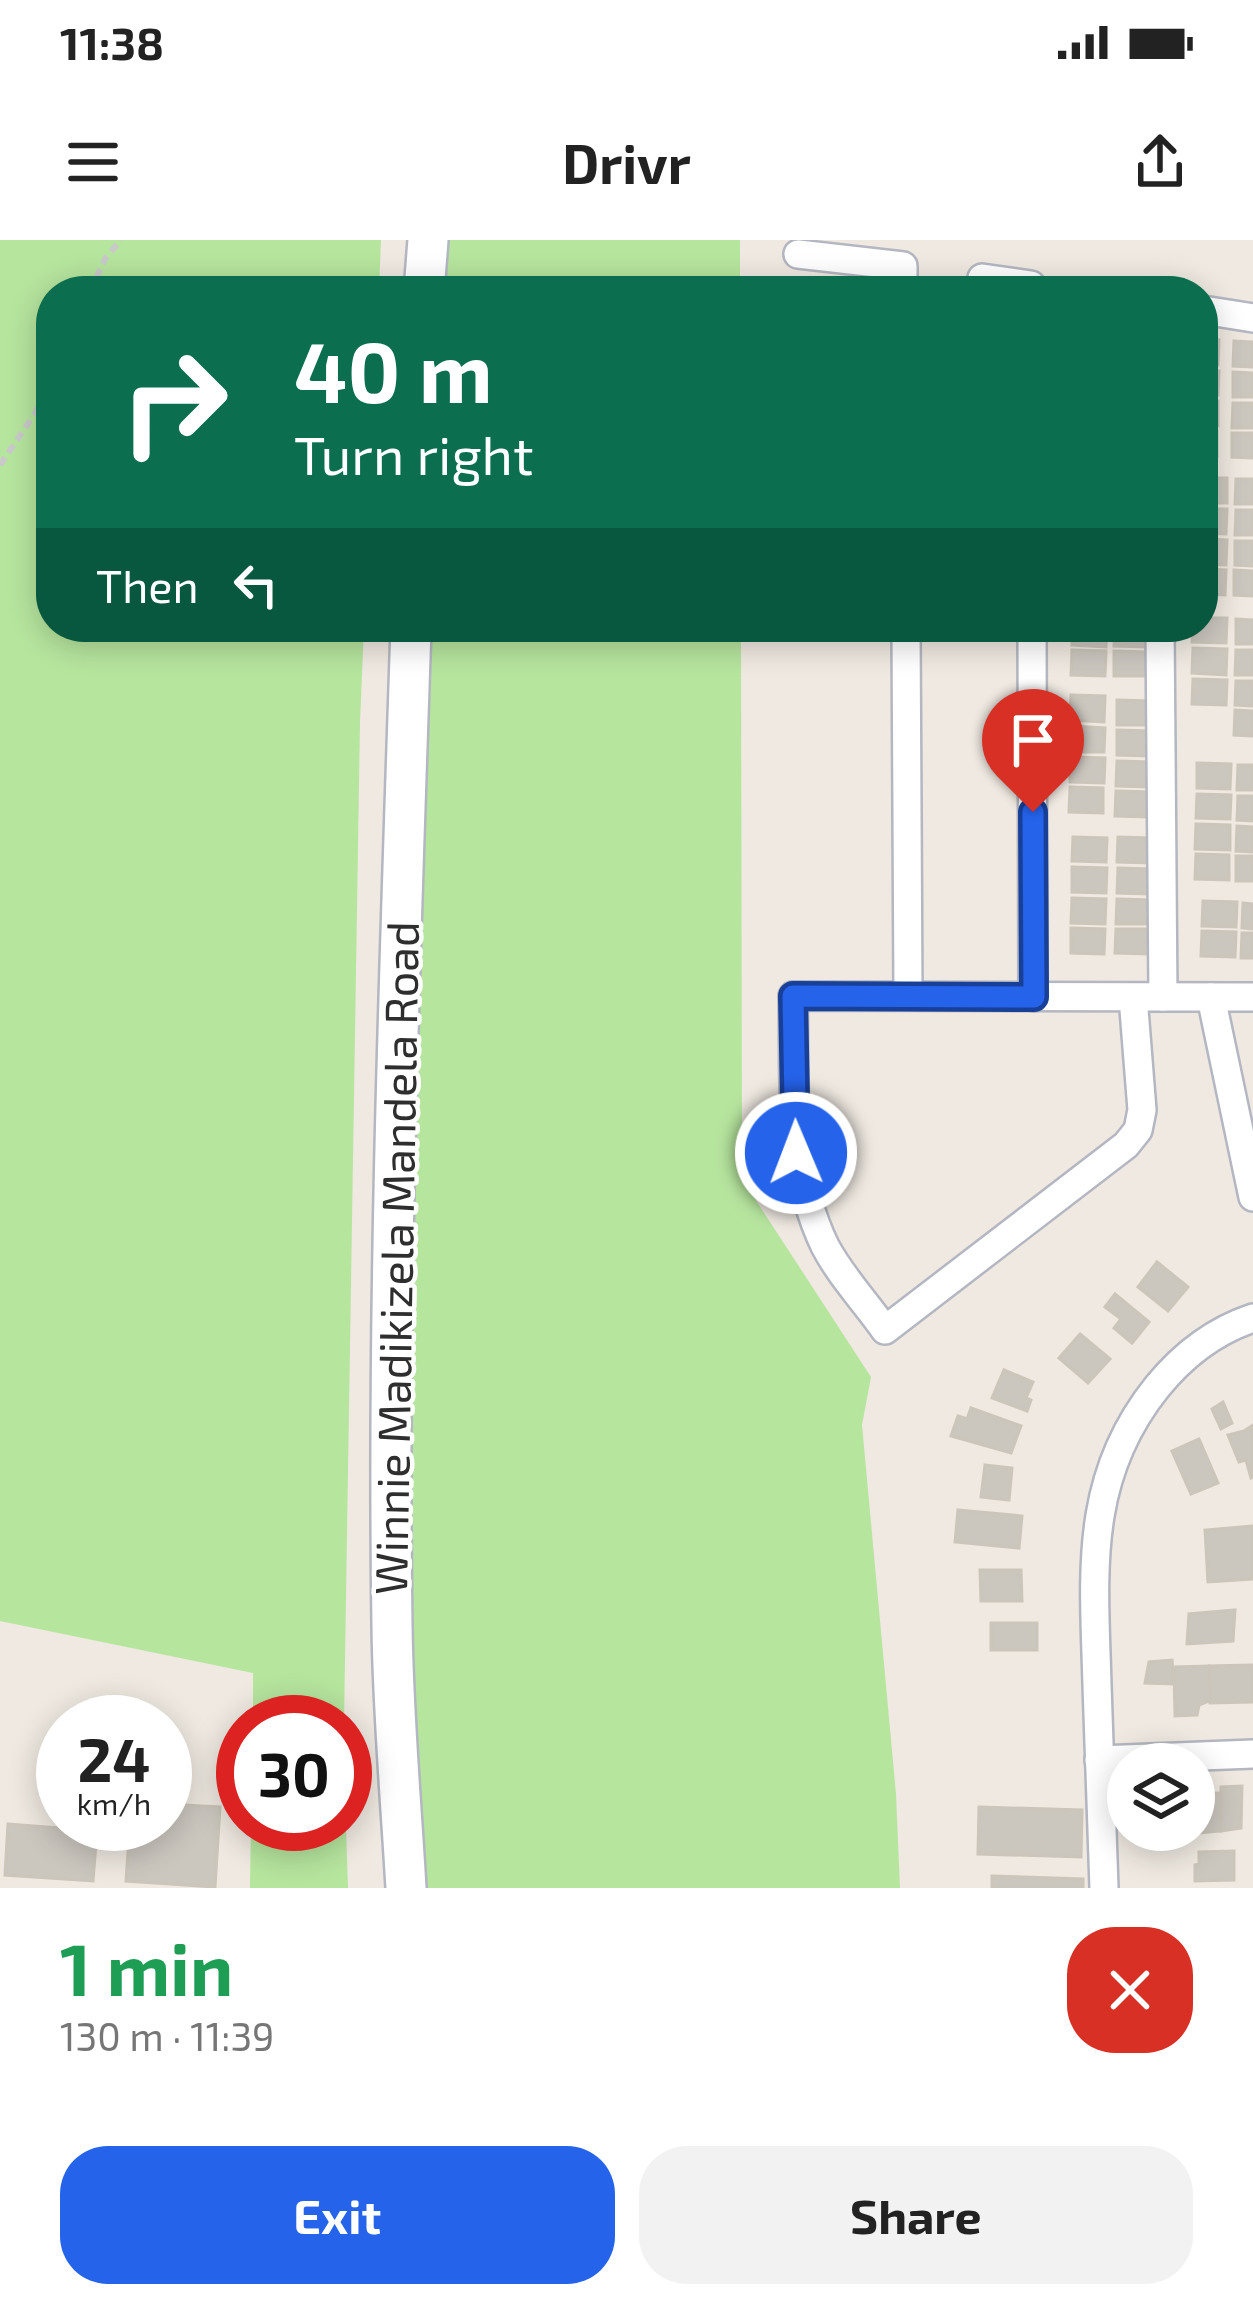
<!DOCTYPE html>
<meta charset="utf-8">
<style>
:root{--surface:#fff;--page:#f2f2f2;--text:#222;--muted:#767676;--accent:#2563eb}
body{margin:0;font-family:"Exo 2",sans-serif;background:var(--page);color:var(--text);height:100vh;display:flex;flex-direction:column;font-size:45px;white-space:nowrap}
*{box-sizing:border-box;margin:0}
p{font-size:39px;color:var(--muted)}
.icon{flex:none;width:66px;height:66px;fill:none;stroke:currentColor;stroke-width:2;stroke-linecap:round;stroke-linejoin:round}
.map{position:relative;height:1648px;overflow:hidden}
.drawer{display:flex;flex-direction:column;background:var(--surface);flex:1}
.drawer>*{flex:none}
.top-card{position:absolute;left:36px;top:36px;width:1182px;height:366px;border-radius:48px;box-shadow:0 6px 30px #0003;background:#0b6e4f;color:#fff;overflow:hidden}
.fabs{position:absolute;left:1107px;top:1503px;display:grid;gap:24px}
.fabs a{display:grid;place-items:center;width:108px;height:108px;border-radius:50%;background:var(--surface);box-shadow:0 6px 30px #0003;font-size:60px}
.speed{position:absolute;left:36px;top:1455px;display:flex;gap:24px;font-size:60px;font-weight:700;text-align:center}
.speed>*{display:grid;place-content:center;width:156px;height:156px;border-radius:50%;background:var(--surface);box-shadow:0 6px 30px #0003;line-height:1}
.speed small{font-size:30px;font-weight:400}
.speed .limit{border:18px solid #d22;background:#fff;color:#111}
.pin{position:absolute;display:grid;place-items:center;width:102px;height:102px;color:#fff;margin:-123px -51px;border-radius:50% 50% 50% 0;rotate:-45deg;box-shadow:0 0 12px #0007}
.pin .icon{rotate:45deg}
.me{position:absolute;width:132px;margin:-66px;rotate:359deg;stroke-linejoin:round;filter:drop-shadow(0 0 9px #0008)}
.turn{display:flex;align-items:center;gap:42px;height:252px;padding:0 60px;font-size:54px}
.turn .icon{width:156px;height:156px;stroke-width:2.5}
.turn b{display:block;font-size:84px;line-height:102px}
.then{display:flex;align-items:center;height:114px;padding:0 60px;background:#0003;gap:24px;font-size:45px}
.round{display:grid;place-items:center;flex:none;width:126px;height:126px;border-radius:48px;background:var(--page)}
.summary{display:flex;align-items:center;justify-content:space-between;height:204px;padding:0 60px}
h1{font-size:72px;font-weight:700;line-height:90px;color:#1e9e55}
.cta{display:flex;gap:24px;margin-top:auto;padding:24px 60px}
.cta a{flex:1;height:138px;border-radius:48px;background:var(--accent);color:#fff;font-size:48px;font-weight:700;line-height:138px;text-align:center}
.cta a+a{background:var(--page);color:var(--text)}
.status{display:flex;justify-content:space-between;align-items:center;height:84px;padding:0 60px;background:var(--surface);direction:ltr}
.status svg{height:33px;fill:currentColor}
header{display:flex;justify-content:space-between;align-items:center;height:156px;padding:0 60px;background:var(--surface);font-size:54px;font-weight:700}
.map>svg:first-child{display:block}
.green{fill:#b6e59e}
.building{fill:#cbc7bf;stroke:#cbc5ba;stroke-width:3}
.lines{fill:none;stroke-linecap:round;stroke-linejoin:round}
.minor-casing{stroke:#b4b7c1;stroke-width:32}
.secondary-casing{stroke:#b4b7c1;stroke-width:44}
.path{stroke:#c9c9c9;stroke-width:6;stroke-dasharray:9 6;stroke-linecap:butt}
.minor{stroke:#fff;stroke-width:27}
.secondary{stroke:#fff;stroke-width:39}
.route-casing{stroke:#184099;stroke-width:30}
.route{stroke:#2563eb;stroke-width:21}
.labels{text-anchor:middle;stroke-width:9;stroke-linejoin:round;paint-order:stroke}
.street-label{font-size:45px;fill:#2e2e2e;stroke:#fff}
</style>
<div class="status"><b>11:38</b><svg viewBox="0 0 49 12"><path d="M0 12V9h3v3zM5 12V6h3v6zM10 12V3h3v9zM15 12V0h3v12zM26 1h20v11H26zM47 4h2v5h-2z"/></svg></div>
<header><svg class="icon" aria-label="menu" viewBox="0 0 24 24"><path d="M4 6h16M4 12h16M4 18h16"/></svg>Drivr<svg class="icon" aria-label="share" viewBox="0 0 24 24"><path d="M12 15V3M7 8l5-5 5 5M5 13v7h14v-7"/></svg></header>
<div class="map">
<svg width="1253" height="1648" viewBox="0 0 1253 1648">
<rect width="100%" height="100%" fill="#efe9e1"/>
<g class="green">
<polygon points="0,0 381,0 379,51 51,51 51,387 364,387 360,482 344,1482 253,1482 253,1433 0,1381"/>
<polygon points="428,0 740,0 740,51 424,51"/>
<polygon points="411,387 741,387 742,939 871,1137 862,1185 896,1554 900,1648 406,1648"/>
<polygon points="345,1557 348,1648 250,1648 251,1584 345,1584"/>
</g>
<g class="building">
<polygon points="1203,99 1219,100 1218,125 1203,124"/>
<polygon points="1234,101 1253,102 1253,127 1233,126"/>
<polygon points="1203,130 1219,131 1218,155 1203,155"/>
<polygon points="1233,132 1253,133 1253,157 1233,157"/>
<rect x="1203" y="161" width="15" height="25"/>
<polygon points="1233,163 1253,163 1253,188 1232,188"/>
<rect x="1203" y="191" width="14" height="25"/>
<polygon points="1232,193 1253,193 1253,218 1232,217"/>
<rect x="1203" y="238" width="24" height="25"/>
<polygon points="1236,239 1253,239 1253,264 1235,264"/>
<polygon points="1203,269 1227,269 1226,294 1203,293"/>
<polygon points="1236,270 1253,270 1253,295 1235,295"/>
<polygon points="1203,299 1227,300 1226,325 1203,324"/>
<polygon points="1235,301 1253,301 1253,326 1235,325"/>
<polygon points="1203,329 1226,330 1225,355 1203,354"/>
<polygon points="1234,330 1253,331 1253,356 1234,355"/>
<polygon points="1203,378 1227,378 1226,403 1192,402 1193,387 1203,387"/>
<polygon points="1236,379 1253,380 1253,404 1236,404"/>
<polygon points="1072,387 1107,387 1106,407 1072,405"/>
<polygon points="1115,387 1149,387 1148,407 1114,406"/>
<polygon points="1193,408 1227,409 1226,435 1192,433"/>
<polygon points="1072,410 1106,411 1105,436 1071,435"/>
<polygon points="1236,410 1253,410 1253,435 1235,435"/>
<polygon points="1114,411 1148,412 1148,436 1114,436"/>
<polygon points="1193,439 1227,440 1226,465 1192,464"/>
<polygon points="1236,441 1253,441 1253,466 1235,465"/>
<polygon points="1071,455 1105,456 1104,482 1070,480"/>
<polygon points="1117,460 1151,461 1151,485 1117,485"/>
<polygon points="1235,470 1253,471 1253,496 1234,495"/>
<polygon points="1071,486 1105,488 1104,512 1070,512"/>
<polygon points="1117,490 1151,491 1150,516 1117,515"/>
<polygon points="1070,517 1105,518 1104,543 1070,542"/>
<polygon points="1117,521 1151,522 1150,547 1116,546"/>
<polygon points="1197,523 1231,524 1230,549 1197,548"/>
<polygon points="1238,525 1253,525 1253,550 1237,550"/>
<polygon points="1070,547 1103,548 1103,573 1069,572"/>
<polygon points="1116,551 1150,552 1149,577 1115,576"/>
<polygon points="1197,554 1231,555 1230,579 1196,578"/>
<polygon points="1238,556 1253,556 1253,581 1237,580"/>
<polygon points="1196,584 1230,585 1230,610 1195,609"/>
<polygon points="1237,586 1253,587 1253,612 1236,611"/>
<polygon points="1073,597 1107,598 1106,622 1072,621"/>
<polygon points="1118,597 1152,598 1151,623 1117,622"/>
<polygon points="1196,614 1229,615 1229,640 1195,639"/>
<rect x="1236" y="616" width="17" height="25"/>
<polygon points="1072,627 1107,628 1106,653 1072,652"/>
<polygon points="1118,628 1151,629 1150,654 1117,653"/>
<polygon points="1072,658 1106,659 1105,684 1071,683"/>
<polygon points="1117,659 1151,660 1150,684 1116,684"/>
<polygon points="1203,661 1237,662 1236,687 1202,686"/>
<polygon points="1243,663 1253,664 1253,689 1242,688"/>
<polygon points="1071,688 1105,689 1104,714 1071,713"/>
<polygon points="1116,689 1150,689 1149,714 1115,713"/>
<polygon points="1202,691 1236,692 1235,717 1201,716"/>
<polygon points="1242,693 1253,693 1253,718 1241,718"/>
<polygon points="1157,1022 1188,1047 1168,1071 1138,1047"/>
<polygon points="1115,1054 1149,1082 1132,1103 1114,1088 1121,1079 1105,1067"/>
<polygon points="1080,1094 1110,1119 1088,1143 1059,1118"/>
<polygon points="1004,1130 1033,1142 1026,1158 1031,1160 1027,1171 992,1158"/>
<polygon points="1223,1162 1232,1183 1221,1189 1212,1169"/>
<polygon points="971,1168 1021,1186 1011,1213 951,1196 958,1176 967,1179"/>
<polygon points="1253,1185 1253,1237 1251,1238 1246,1220 1239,1222 1228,1195 1244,1191"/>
<polygon points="1199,1199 1218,1243 1191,1254 1172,1211"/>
<polygon points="985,1225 1012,1228 1009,1260 981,1257"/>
<polygon points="958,1270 1022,1276 1019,1308 955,1302"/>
<polygon points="1253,1286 1253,1339 1208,1342 1205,1290"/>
<polygon points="980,1330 1021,1330 1022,1361 981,1361"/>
<polygon points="1235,1370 1233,1401 1187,1404 1189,1374"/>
<rect x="991" y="1383" width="46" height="27"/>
<polygon points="1172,1420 1174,1444 1145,1443 1149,1422"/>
<polygon points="1253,1425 1253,1462 1210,1463 1209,1426"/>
<polygon points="1209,1426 1211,1460 1199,1465 1197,1475 1175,1476 1174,1427"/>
<polygon points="1194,1542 1207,1542 1206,1560 1194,1561"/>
<polygon points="1242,1546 1241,1588 1221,1591 1221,1547"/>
<polygon points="1211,1553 1220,1553 1221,1591 1166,1596 1165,1590 1194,1590 1194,1561 1211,1560"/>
<polygon points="165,1564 220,1567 215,1647 126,1641 130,1584 165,1584"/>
<polygon points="979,1567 1082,1570 1081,1617 978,1614"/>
<polygon points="8,1584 97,1591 93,1641 5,1635"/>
<polygon points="1234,1611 1234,1640 1195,1641 1195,1625 1199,1624 1199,1612"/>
<polygon points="992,1636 1083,1639 1083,1648 992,1648"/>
</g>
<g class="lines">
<g class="minor-casing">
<g id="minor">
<polyline points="798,14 903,26 903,51"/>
<polyline points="982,38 1031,45 1031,51"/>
<polyline points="1203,70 1253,78"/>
<polyline points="906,387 908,756"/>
<polyline points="1032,387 1033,757"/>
<polyline points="1160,387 1163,757"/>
<path d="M1133,757L1142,870L1138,890L1126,905L885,1090C866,1063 840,1035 825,1006C787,928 795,840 793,756L1253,757"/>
<polyline points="1211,757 1253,957"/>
<polyline points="1099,1520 1253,1514"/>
<path d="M1104,1648C1102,1580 1099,1513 1097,1445C1094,1334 1083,1239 1157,1147C1183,1115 1214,1091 1253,1078"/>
</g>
</g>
<g class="secondary-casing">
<g id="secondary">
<polyline points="424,51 428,0"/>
<path d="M406,1648C401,1561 393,1473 392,1385C387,1052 400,720 411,387"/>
</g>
</g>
<g class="path">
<polyline points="90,51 106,17 121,0"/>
<polyline points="0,225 36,172 51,138"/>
</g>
<use href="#minor" class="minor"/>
<use href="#secondary" class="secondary"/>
</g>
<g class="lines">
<g class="route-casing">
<polyline id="route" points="796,913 793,756 1034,757 1033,572"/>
</g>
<use href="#route" class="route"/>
</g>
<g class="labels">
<g class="street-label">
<text transform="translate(397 1018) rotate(-89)" y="16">Winnie Madikizela Mandela Road</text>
</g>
</g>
</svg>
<div class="fabs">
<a><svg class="icon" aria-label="layers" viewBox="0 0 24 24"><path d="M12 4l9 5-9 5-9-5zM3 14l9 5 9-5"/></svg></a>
</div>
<div class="speed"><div>24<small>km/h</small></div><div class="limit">30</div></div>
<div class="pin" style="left:1033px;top:572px;background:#d93025"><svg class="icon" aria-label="arrive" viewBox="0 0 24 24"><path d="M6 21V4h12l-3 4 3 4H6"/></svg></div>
<svg class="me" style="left:796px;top:913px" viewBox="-20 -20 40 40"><circle r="17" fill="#2563eb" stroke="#fff" stroke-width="3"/><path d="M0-11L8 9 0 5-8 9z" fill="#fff"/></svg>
<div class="top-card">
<div class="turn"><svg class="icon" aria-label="right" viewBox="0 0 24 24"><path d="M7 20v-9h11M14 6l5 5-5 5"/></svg><div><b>40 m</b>Turn right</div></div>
<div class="then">Then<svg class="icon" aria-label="left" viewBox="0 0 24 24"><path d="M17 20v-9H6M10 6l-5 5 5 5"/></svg></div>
</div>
</div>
<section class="drawer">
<div class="summary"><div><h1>1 min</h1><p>130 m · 11:39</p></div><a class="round" style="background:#d93025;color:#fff"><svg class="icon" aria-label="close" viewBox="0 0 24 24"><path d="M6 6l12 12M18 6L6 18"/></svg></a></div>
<div class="cta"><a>Exit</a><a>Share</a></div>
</section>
